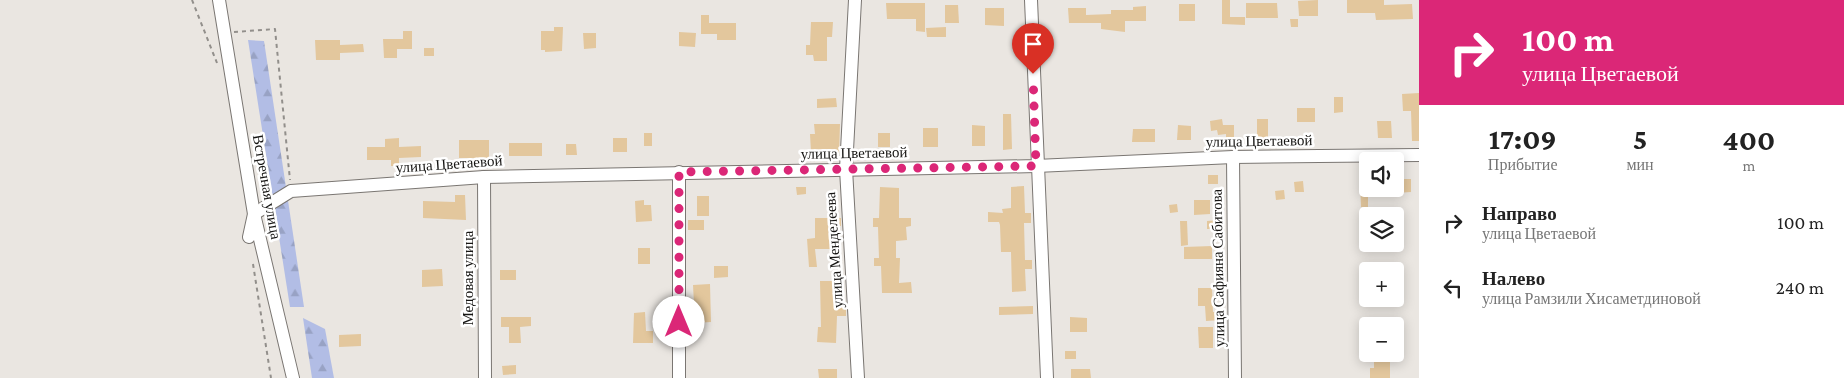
<!DOCTYPE html>
<html lang="ru">
<meta charset="utf-8">
<style>
:root{--surface:#fff;--page:#f2f2f2;--text:#222;--muted:#767676}
body{margin:0;font-family:"Crimson Pro",serif;background:var(--page);color:var(--text);height:100vh;display:flex;flex-direction:column;font-size:19px;white-space:nowrap}
*{box-sizing:border-box;margin:0}
p{font-size:16px;color:var(--muted)}
.icon{flex:none;width:28px;height:28px;fill:none;stroke:currentColor;stroke-width:2;stroke-linecap:round;stroke-linejoin:round}
.map{position:relative;flex:1;overflow:hidden}
.drawer{display:flex;flex-direction:column;background:var(--surface);width:425px}
.drawer>*{flex:none}
.banner{background:#db2777;color:#fff;overflow:hidden}
.fabs{position:absolute;left:1359px;top:152px;display:grid;gap:10px}
.fabs a{display:grid;place-items:center;width:45px;height:45px;border-radius:5px;background:var(--surface);box-shadow:0 2px 12px #0003;font-size:25px}
.pin{position:absolute;display:grid;place-items:center;width:42px;height:42px;color:#fff;margin:-51px -21px;border-radius:50% 50% 50% 0;rotate:-45deg;box-shadow:0 0 5px #0007}
.pin .icon{rotate:45deg}
.me{position:absolute;width:55px;margin:-28px;rotate:0deg;stroke-linejoin:round;filter:drop-shadow(0 0 4px #0008)}
.turn{display:flex;align-items:center;gap:18px;height:105px;padding:0 20px;font-size:22px}
.turn .icon{width:65px;height:65px;stroke-width:2.5}
.turn b{display:block;font-size:35px;line-height:42px}
.eta{display:flex;justify-content:space-evenly;align-items:center;height:85px;text-align:center}
.eta b{font-size:30px;font-weight:700;line-height:35px}
ul{padding:0;list-style:none}
li{display:flex;align-items:center;gap:15px;height:65px;padding:0 20px}
li div{flex:1}
li b{display:block;font-size:19px}
li em{font-style:normal}
main{display:flex;flex:1;min-height:0}
.map>svg:first-child{display:block}
.forest{fill:url(#forest-firs)}
.building{fill:#e3c79d}
.lines{fill:none;stroke-linecap:round;stroke-linejoin:round}
.minor-casing{stroke:#7a7672;stroke-width:14}
.path{stroke:#928f8b;stroke-width:2;stroke-dasharray:4 4;stroke-linecap:butt}
.minor{stroke:#fff;stroke-width:12}
.route{stroke:#db2777;stroke-width:9;stroke-dasharray:0 16.2}
.labels{text-anchor:middle;stroke-width:5;stroke-linejoin:round;paint-order:stroke}
.street-label{font-size:15px;fill:#161513;stroke:#fff}
</style>
<main>
<div class="map">
<svg width="1419" height="378" viewBox="0 0 1419 378">
<defs>
<pattern id="forest-firs" width="22" height="20" patternUnits="userSpaceOnUse" patternTransform="scale(1.25)"><rect width="22" height="20" fill="#b2bde5"/><path d="M5 1l3.5 6h-7zM16 11l3.5 6h-7z" fill="#98a2c4"/></pattern>
</defs>
<rect width="100%" height="100%" fill="#eae6e1"/>
<g class="forest">
<polygon points="248,40 264,41 304,307 290,307"/>
<polygon points="303,318 325,329 334,378 312,378"/>
</g>
<g class="building">
<polygon points="1222,0 1230,0 1230,17 1245,17 1245,25 1222,24"/>
<polygon points="1318,0 1318,16 1299,16 1298,1"/>
<polygon points="1347,0 1384,0 1384,5 1412,4 1413,19 1376,20 1375,13 1347,13"/>
<polygon points="886,3 925,3 925,32 916,31 916,19 887,19"/>
<polygon points="1246,3 1277,3 1278,18 1246,18"/>
<rect x="1179" y="4" width="16" height="17"/>
<polygon points="945,5 958,5 959,23 945,23"/>
<polygon points="1146,6 1146,21 1125,21 1125,32 1101,29 1101,23 1069,23 1068,8 1086,8 1086,15 1111,14 1111,10 1133,10 1133,7"/>
<polygon points="985,8 1004,8 1004,26 985,25"/>
<polygon points="701,15 709,15 709,23 736,23 736,40 717,40 717,34 701,34"/>
<polygon points="1290,19 1298,19 1298,27 1291,27"/>
<polygon points="811,22 833,22 832,37 827,37 827,61 814,61 813,55 806,55 806,45 810,45"/>
<polygon points="554,27 563,27 562,51 545,52 545,50 541,50 541,31 554,31"/>
<polygon points="946,27 946,37 927,37 926,28"/>
<polygon points="403,31 412,31 412,49 397,49 397,58 384,58 383,39 403,39"/>
<polygon points="679,32 696,33 695,47 679,46"/>
<polygon points="583,33 596,33 596,48 584,49"/>
<polygon points="315,40 340,40 340,45 363,44 364,52 340,53 340,60 316,60"/>
<rect x="424" y="48" width="10" height="8"/>
<polygon points="1419,93 1419,141 1412,141 1411,111 1403,111 1402,94"/>
<polygon points="1334,97 1343,97 1343,112 1334,113"/>
<polygon points="836,98 837,107 817,108 817,99"/>
<rect x="1297" y="108" width="18" height="14"/>
<polygon points="1003,114 1011,114 1012,149 1003,150"/>
<polygon points="1222,119 1223,125 1234,125 1234,145 1226,146 1226,134 1218,135 1217,130 1211,131 1210,121"/>
<rect x="1257" y="119" width="11" height="19"/>
<polygon points="1377,121 1391,121 1392,138 1378,138"/>
<polygon points="814,124 840,124 839,156 831,156 831,151 811,152 810,134 815,134"/>
<polygon points="972,125 985,126 985,146 972,146"/>
<polygon points="1178,125 1191,126 1191,140 1177,140"/>
<rect x="923" y="128" width="15" height="19"/>
<polygon points="1133,129 1155,129 1155,142 1132,142"/>
<rect x="644" y="133" width="8" height="13"/>
<rect x="878" y="133" width="12" height="14"/>
<polygon points="399,138 399,147 421,146 421,157 399,158 399,166 391,166 391,160 367,160 367,147 385,147 385,139"/>
<rect x="613" y="138" width="14" height="14"/>
<rect x="459" y="140" width="30" height="18"/>
<rect x="509" y="143" width="33" height="13"/>
<polygon points="566,144 576,144 577,155 566,155"/>
<rect x="1208" y="175" width="10" height="9"/>
<polygon points="1368,179 1368,207 1361,207 1360,180"/>
<polygon points="1395,179 1411,179 1411,192 1395,193"/>
<polygon points="1303,181 1304,192 1295,192 1294,182"/>
<polygon points="1024,186 1025,213 1031,213 1031,223 1024,223 1025,260 1032,260 1032,269 1025,269 1026,291 1012,292 1011,252 1001,252 1000,225 999,222 988,222 988,212 1003,213 1002,209 1011,208 1011,187"/>
<polygon points="796,187 806,187 806,194 797,195"/>
<polygon points="880,187 899,188 899,218 911,218 911,226 906,227 907,240 896,241 896,258 900,258 899,283 911,282 912,293 882,293 881,266 874,266 874,258 879,258 878,227 873,227 873,218 879,218"/>
<polygon points="1284,190 1285,199 1276,200 1275,191"/>
<polygon points="455,195 465,195 466,220 423,218 423,201 455,202"/>
<rect x="697" y="196" width="12" height="20"/>
<polygon points="644,200 644,205 651,205 652,221 636,222 635,201"/>
<polygon points="1194,200 1210,200 1210,214 1194,215"/>
<polygon points="1177,204 1178,212 1170,213 1169,205"/>
<polygon points="815,218 841,218 841,226 837,226 837,249 815,249 817,267 809,267 807,239 815,238"/>
<rect x="688" y="220" width="16" height="10"/>
<polygon points="1219,220 1220,229 1207,229 1207,221"/>
<polygon points="1180,221 1187,221 1188,245 1181,246"/>
<polygon points="1212,246 1212,259 1184,259 1184,247"/>
<rect x="638" y="248" width="12" height="16"/>
<polygon points="714,266 728,266 728,277 714,278"/>
<polygon points="442,269 443,286 422,287 422,270"/>
<rect x="500" y="270" width="16" height="10"/>
<polygon points="820,281 840,281 840,306 846,306 846,316 837,316 836,343 817,342 818,327 821,327"/>
<polygon points="710,284 711,322 695,323 693,285"/>
<polygon points="1198,288 1212,288 1213,312 1221,311 1222,320 1206,321 1205,306 1198,306"/>
<polygon points="1033,306 1033,314 999,315 999,307"/>
<polygon points="645,312 646,331 653,331 653,343 633,343 634,313"/>
<polygon points="501,317 531,317 531,326 520,327 521,343 509,343 509,327 501,327"/>
<polygon points="1070,317 1087,318 1087,332 1070,332"/>
<polygon points="1198,327 1213,327 1213,348 1199,348"/>
<polygon points="361,334 361,346 339,347 339,335"/>
<rect x="1065" y="351" width="11" height="8"/>
<polygon points="1374,357 1390,357 1390,378 1370,378 1370,368 1374,368"/>
<polygon points="516,365 516,374 503,375 502,366"/>
<polygon points="818,369 837,369 837,378 819,378"/>
<polygon points="1071,369 1090,369 1091,378 1071,378"/>
</g>
<g class="lines">
<g class="minor-casing">
<g id="minor">
<polyline points="219,0 254,214 293,378"/>
<polyline points="855,0 846,169 858,378"/>
<polyline points="1031,0 1047,378"/>
<polyline points="1233,157 1235,378"/>
<polyline points="679,172 679,378"/>
<polyline points="484,177 485,378"/>
<polyline points="249,237 254,214 291,191 484,177 1036,166 1233,157 1419,155"/>
</g>
</g>
<g class="path">
<polyline points="192,0 217,63"/>
<polyline points="234,32 275,29 290,180"/>
<polyline points="253,264 271,378"/>
</g>
<use href="#minor" class="minor"/>
</g>
<g class="lines">
<polyline class="route" points="679,322 679,172 1036,166 1033,74"/>
</g>
<g class="labels">
<g class="street-label">
<text transform="translate(1259 141) rotate(-1)" y="5">улица Цветаевой</text>
<text transform="translate(854 153) rotate(-1)" y="5">улица Цветаевой</text>
<text transform="translate(449 164) rotate(-4)" y="5">улица Цветаевой</text>
<text transform="translate(267 187) rotate(80)" y="5">Встречная улица</text>
<text transform="translate(834 250) rotate(-94)" y="5">улица Менделеева</text>
<text transform="translate(1218 268) rotate(-91)" y="5">улица Сафияна Сабитова</text>
<text transform="translate(468 278) rotate(-90)" y="5">Медовая улица</text>
</g>
</g>
</svg>
<div class="fabs">
<a><svg class="icon" aria-label="sound" viewBox="0 0 24 24"><path d="M4 9h4l5-4v14l-5-4H4zM17 9q2 3 0 6"/></svg></a>
<a><svg class="icon" aria-label="layers" viewBox="0 0 24 24"><path d="M12 4l9 5-9 5-9-5zM3 14l9 5 9-5"/></svg></a>
<a>+</a>
<a>−</a>
</div>
<div class="pin" style="left:1033px;top:74px;background:#d93025"><svg class="icon" aria-label="arrive" viewBox="0 0 24 24"><path d="M6 21V4h12l-3 4 3 4H6"/></svg></div>
<svg class="me" style="left:679px;top:322px" viewBox="-20 -20 40 40"><circle r="19" fill="#fff"/><path d="M0-13L10 11 0 6-10 11z" fill="#db2777"/></svg>
</div>
<section class="drawer">
<div class="banner">
<div class="turn"><svg class="icon" aria-label="right" viewBox="0 0 24 24"><path d="M7 20v-9h11M14 6l5 5-5 5"/></svg><div><b>100 m</b>улица Цветаевой</div></div>
</div>
<div class="eta">
<div><b>17:09</b><p>Прибытие</p></div>
<div><b>5</b><p>мин</p></div>
<div><b>400</b><p>m</p></div>
</div>
<ul>
<li><svg class="icon" aria-label="right" viewBox="0 0 24 24"><path d="M7 20v-9h11M14 6l5 5-5 5"/></svg><div><b>Направо</b><p>улица Цветаевой</p></div><em>100 m</em></li>
<li><svg class="icon" aria-label="left" viewBox="0 0 24 24"><path d="M17 20v-9H6M10 6l-5 5 5 5"/></svg><div><b>Налево</b><p>улица Рамзили Хисаметдиновой</p></div><em>240 m</em></li>
</ul>
</section>
</main>
